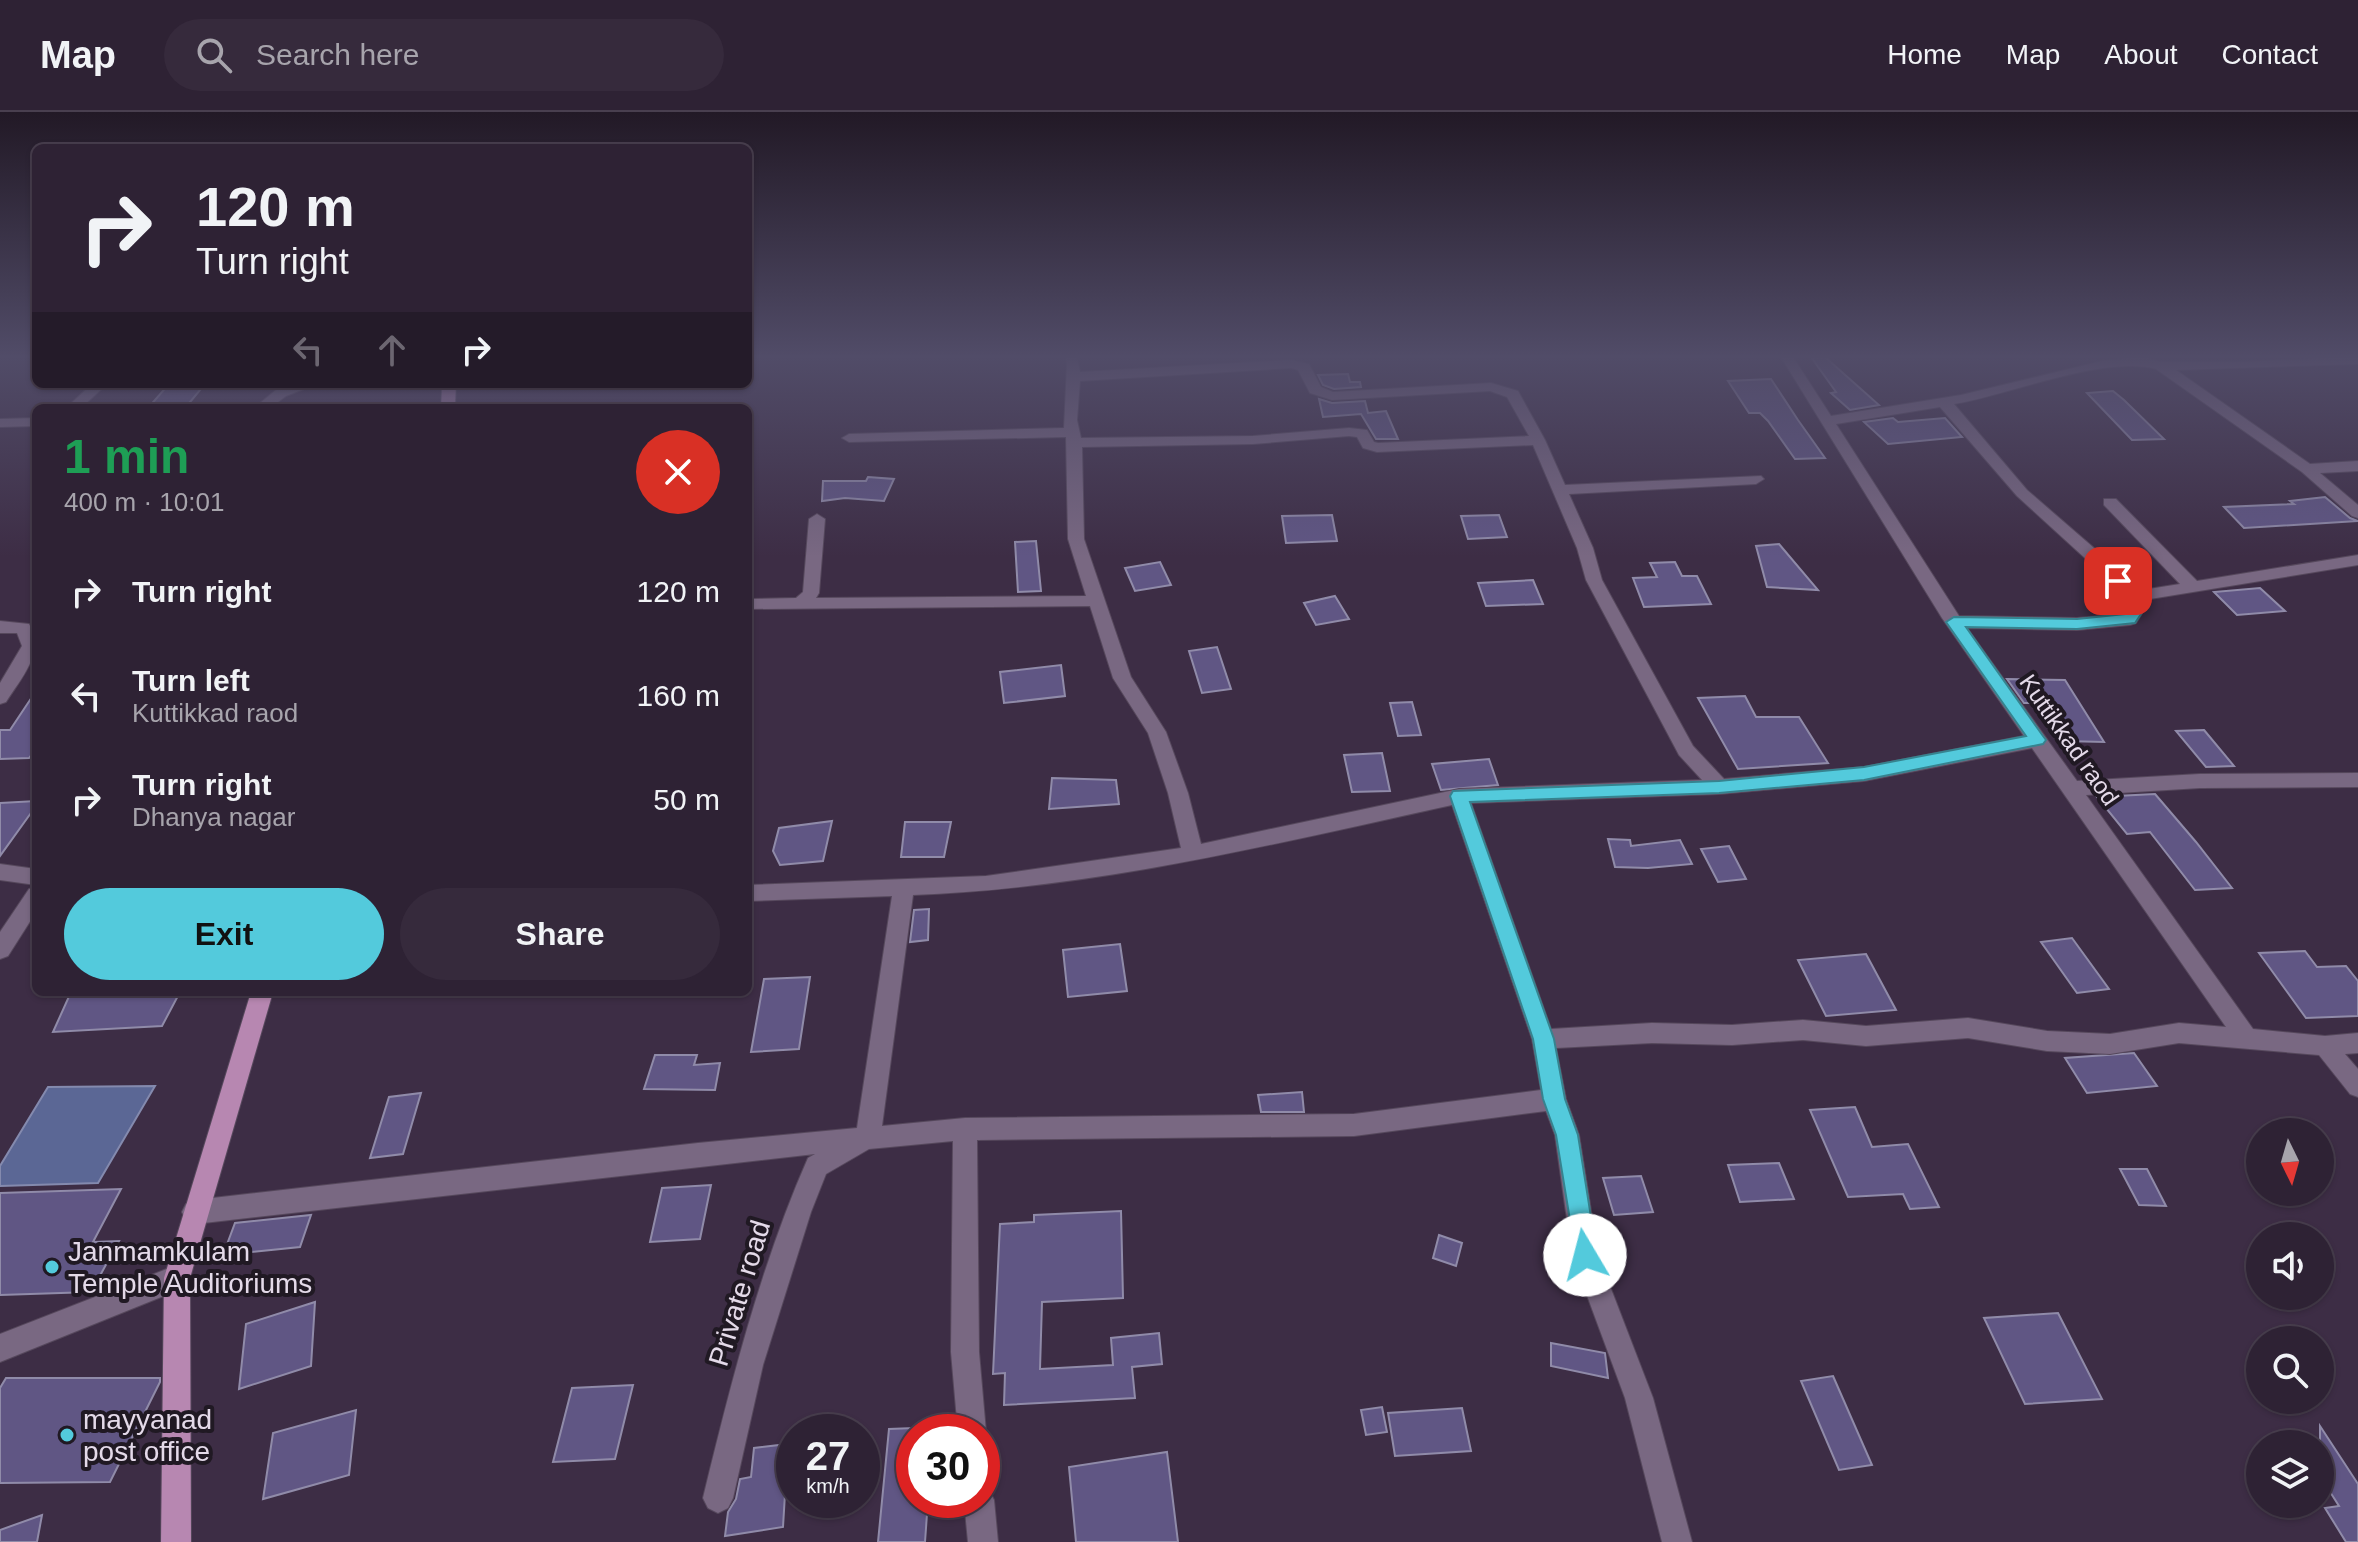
<!DOCTYPE html>
<meta charset="utf-8">
<style>
:root{--surface:#2e2234;--page:#362a3c;--text:#f1f3f6;--muted:#a7a4ac;--line:#493f4f;--accent:#53cadc}
body{margin:0;font-family:Helvetica,sans-serif;background:var(--page);color:var(--text);height:100vh;display:flex;flex-direction:column;font-size:30px;white-space:nowrap}
*{box-sizing:border-box;margin:0}
p{font-size:26px;color:var(--muted)}
.icon{flex:none;width:44px;height:44px;fill:none;stroke:currentColor;stroke-width:2;stroke-linecap:round;stroke-linejoin:round}
.map{position:relative;flex:1;overflow:hidden}
.sheet{position:absolute;left:32px;top:292px;width:720px;height:592px;display:flex;flex-direction:column;background:var(--surface);border-radius:12px;box-shadow:0 2px 6px #0004,0 0 0 2px var(--line)}
.sheet>*{flex:none}
.guide{position:absolute;left:32px;top:32px;width:720px;height:244px;border-radius:12px;box-shadow:0 2px 6px #0004,0 0 0 2px var(--line);background:#2e2234;color:var(--text);overflow:hidden}
.needle{width:52px;rotate:175deg}
.fabs{position:absolute;left:2246px;top:1006px;display:grid;gap:16px}
.fabs a{display:grid;place-items:center;width:88px;height:88px;border-radius:50%;background:var(--surface);box-shadow:0 2px 6px #0004,0 0 0 2px var(--line);font-size:40px}
.speed{position:absolute;left:776px;top:1302px;display:flex;gap:16px;font-size:40px;font-weight:700;text-align:center}
.speed>*{display:grid;place-content:center;width:104px;height:104px;border-radius:50%;background:var(--surface);box-shadow:0 2px 6px #0004,0 0 0 2px var(--line);line-height:1}
.speed small{font-size:20px;font-weight:400}
.speed .limit{border:12px solid #d22;background:#fff;color:#111}
.pin{position:absolute;display:grid;place-items:center;width:68px;height:68px;color:#fff;margin:-34px;border-radius:16px;box-shadow:0 4px 12px #0006}
.me{position:absolute;width:88px;margin:-44px;rotate:352deg;stroke-linejoin:round;filter:drop-shadow(0 0 6px #0008)}
.turn{display:flex;align-items:center;gap:28px;height:168px;padding:0 32px;font-size:36px}
.turn .icon{width:104px;height:104px;stroke-width:2.5}
.turn b{display:block;font-size:56px;line-height:68px}
.lanes{display:flex;align-items:center;height:76px;padding:0 32px;background:#0003;justify-content:center;gap:40px;direction:ltr}
.lanes .off{opacity:.35}
.round{display:grid;place-items:center;flex:none;width:84px;height:84px;border-radius:42px;background:var(--page)}
.headline{display:flex;align-items:center;justify-content:space-between;height:136px;padding:0 32px}
h1{font-size:48px;font-weight:600;line-height:60px;color:#1e9e55}
.action{display:flex;gap:16px;margin-top:auto;padding:16px 32px}
.action a{flex:1;height:92px;border-radius:48px;background:var(--accent);color:#111;font-size:32px;font-weight:600;line-height:92px;text-align:center}
.action a+a{background:var(--page);color:var(--text)}
ul{padding:0;list-style:none}
li{display:flex;align-items:center;gap:24px;height:104px;padding:0 32px}
li div{flex:1}
li b{display:block;font-size:30px}
li em{font-style:normal}
header{display:flex;align-items:center;gap:48px;box-sizing:border-box;height:112px;padding:0 40px;background:var(--surface);border-bottom:2px solid var(--line)}
header strong{font-size:38px}
nav{display:flex;gap:44px;margin-inline-start:auto;font-size:28px}
.search{width:560px;height:72px;background:var(--page);display:flex;align-items:center;gap:20px;box-sizing:border-box;padding:0 28px;border-radius:44px;color:var(--muted);font-size:30px}
.map>svg:first-child{display:block}
.water{fill:#5b6795;stroke:#848aae;stroke-width:2}
.building{fill:#605684;stroke:#908ba9;stroke-width:2}
.lines{fill:none;stroke-linecap:round;stroke-linejoin:round}
.minor-casing{stroke:#56485c;stroke-width:2}
.major-casing{stroke:#56485c;stroke-width:2}
.minor{fill:#796882;fill-rule:evenodd}
.major{fill:#b787b1;fill-rule:evenodd}
.route{fill:#53cadc;stroke:#36838f;stroke-width:2}
.poi-dot{fill:#53cadc;stroke:#201923;stroke-width:3}
.labels{text-anchor:middle;stroke-width:8;stroke-linejoin:round;paint-order:stroke}
.street-label{font-size:24px;fill:#e4dae9;stroke:#201923}
.near-poi-label{font-size:28px;fill:#e4dae9;stroke:#201923;text-anchor:start}
.near-street-label{font-size:28px;fill:#e4dae9;stroke:#201923}
</style>
<header>
<strong>Map</strong>
<div class="search"><svg class="icon" aria-label="search" viewBox="0 0 24 24"><circle cx="10" cy="10" r="6"/><path d="M15 15l6 6"/></svg>Search here</div>
<nav><a>Home</a><a>Map</a><a>About</a><a>Contact</a></nav>
</header>
<div class="map">
<svg width="2358" height="1430" viewBox="0 0 2358 1430">
<rect width="100%" height="100%" fill="#3d2d45"/>
<polygon class="water" points="155,974 98,1071 0,1074 0,1054 48,975"/>
<g class="building">
<polygon points="1811,245 1825,245 1879,293 1850,298 1831,281 1836,280"/>
<polygon points="1348,262 1350,270 1360,270 1361,275 1334,277 1323,273 1318,263"/>
<polygon points="1771,267 1798,308 1825,346 1795,347 1768,309 1760,301 1749,301 1728,269"/>
<polygon points="169,272 205,272 186,295 148,296"/>
<polygon points="2113,279 2124,288 2164,327 2132,328 2087,281"/>
<polygon points="1319,287 1332,291 1365,289 1368,301 1386,299 1398,327 1376,327 1361,302 1323,305"/>
<polygon points="1893,306 1898,310 1945,306 1962,325 1888,332 1864,310"/>
<polygon points="868,365 894,367 884,389 845,386 822,389 823,369 866,369"/>
<polygon points="2325,385 2350,406 2358,409 2244,416 2224,395 2294,392 2290,389"/>
<polygon points="1332,403 1337,429 1286,431 1282,404"/>
<polygon points="1499,403 1507,425 1468,427 1461,404"/>
<polygon points="1036,429 1041,479 1018,480 1015,430"/>
<polygon points="1779,432 1818,478 1767,475 1756,434"/>
<polygon points="1160,450 1171,473 1135,479 1125,456"/>
<polygon points="1675,450 1682,464 1697,464 1711,492 1644,495 1633,466 1657,465 1650,451"/>
<polygon points="1533,468 1543,492 1486,494 1478,471"/>
<polygon points="2260,476 2285,499 2237,503 2214,480"/>
<polygon points="1335,484 1349,507 1316,513 1304,491"/>
<polygon points="1217,535 1231,577 1202,581 1189,539"/>
<polygon points="1061,553 1065,584 1004,591 1000,560"/>
<polygon points="2007,567 2065,568 2104,630 2064,629 2041,591 2024,591"/>
<polygon points="36,579 36,637 29,646 0,647 0,618 10,618"/>
<polygon points="1745,584 1756,605 1799,605 1828,651 1738,657 1698,586"/>
<polygon points="1412,590 1421,623 1398,624 1390,591"/>
<polygon points="2204,618 2234,654 2206,655 2176,619"/>
<polygon points="1382,641 1390,679 1352,680 1344,643"/>
<polygon points="1489,647 1498,673 1441,678 1432,652"/>
<polygon points="1052,666 1116,668 1119,692 1049,697"/>
<polygon points="2155,682 2196,730 2232,776 2195,778 2150,720 2127,722 2097,685"/>
<polygon points="36,689 36,694 0,744 0,691"/>
<polygon points="832,709 823,749 780,753 773,739 779,716"/>
<polygon points="905,710 951,710 944,745 901,745"/>
<polygon points="1608,727 1630,728 1631,734 1680,728 1692,752 1648,756 1615,755"/>
<polygon points="1729,734 1746,767 1718,770 1701,737"/>
<polygon points="929,797 928,828 910,830 914,798"/>
<polygon points="2072,826 2109,877 2077,881 2041,830"/>
<polygon points="1120,832 1127,879 1068,885 1063,838"/>
<polygon points="2305,839 2317,855 2346,854 2358,869 2358,904 2306,906 2259,841"/>
<polygon points="1866,842 1896,898 1826,904 1798,848"/>
<polygon points="810,865 799,937 751,940 764,867"/>
<polygon points="71,880 180,880 162,914 53,920"/>
<polygon points="2134,941 2157,974 2087,981 2065,946"/>
<polygon points="655,943 697,943 694,953 720,951 715,978 644,977"/>
<polygon points="1302,980 1304,1000 1261,1000 1258,983"/>
<polygon points="421,981 403,1042 370,1046 389,985"/>
<polygon points="1855,995 1872,1035 1908,1032 1939,1095 1910,1097 1903,1082 1848,1085 1810,998"/>
<polygon points="1779,1051 1794,1087 1740,1090 1728,1053"/>
<polygon points="2120,1057 2147,1057 2166,1094 2139,1093"/>
<polygon points="1641,1064 1653,1100 1614,1103 1603,1066"/>
<polygon points="711,1073 700,1127 650,1130 662,1076"/>
<polygon points="121,1077 93,1130 119,1129 91,1180 0,1183 0,1081"/>
<polygon points="1121,1099 1123,1186 1042,1190 1040,1257 1113,1253 1111,1226 1159,1221 1162,1252 1132,1255 1135,1286 1004,1293 1005,1261 993,1262 1000,1112 1034,1110 1034,1103"/>
<polygon points="311,1103 300,1135 223,1143 235,1111"/>
<polygon points="1439,1123 1462,1131 1456,1154 1433,1146"/>
<polygon points="315,1190 311,1254 239,1277 246,1212"/>
<polygon points="2058,1201 2102,1287 2025,1292 1984,1206"/>
<polygon points="1551,1231 1605,1241 1608,1266 1551,1254"/>
<polygon points="1833,1264 1872,1353 1839,1358 1801,1269"/>
<polygon points="6,1266 160,1266 160,1270 110,1370 0,1371 0,1276"/>
<polygon points="633,1273 615,1347 553,1350 572,1276"/>
<polygon points="1382,1295 1387,1320 1366,1323 1361,1298"/>
<polygon points="1462,1296 1471,1339 1395,1344 1388,1301"/>
<polygon points="356,1298 349,1363 263,1387 273,1321"/>
<polygon points="2320,1314 2358,1372 2358,1430 2346,1430 2325,1396 2339,1394 2320,1364"/>
<polygon points="914,1316 914,1388 928,1388 925,1430 878,1430 889,1317"/>
<polygon points="788,1332 783,1415 725,1424 728,1400 736,1387 740,1367 751,1365 754,1336"/>
<polygon points="1167,1340 1178,1430 1076,1430 1069,1355"/>
<polygon points="42,1403 37,1430 0,1430 0,1418"/>
</g>
<g class="lines">
<g class="minor-casing">
<g id="minor">
<path d="M1065,245H1077L1080,260L1291,248L1309,252L1321,275L1333,280L1491,271L1518,279L1545,328L1565,373L1761,364L1764,367L1756,372L1569,382L1593,436L1602,468L1693,634L1724,667L1864,655L2024,624L1942,506L1781,245H1793L1831,304L1961,283L2102,249L2142,245L2161,250H2239L2358,245V252L2176,258L2310,352L2358,349V359L2320,361L2358,393V406L2352,404L2302,360L2156,257C2104,243 2009,283 1954,292L2027,378L2109,449L2136,479L2180,472L2104,393V387H2116L2197,469L2358,443V453L2144,488L2147,493L2136,511L2130,513L2077,518L1967,516L2077,669L2200,662L2358,661V675L2200,676L2086,683L2253,917L2325,924L2358,921V941L2345,942L2358,957V985L2350,982L2319,943L2179,931L2110,942L2047,939L1968,926L1866,934L1803,928L1732,933L1652,931L1556,936L1566,987L1579,1023L1598,1143L1653,1286L1692,1430H1662L1625,1286L1572,1143L1555,1023L1546,999L1354,1024L977,1028L979,1240L986,1320L982,1330V1320H958L951,1240L953,1029L869,1037L826,1062L811,1100L763,1253L733,1386L728,1396L718,1401L708,1396L703,1386C731,1271 760,1155 808,1046L815,1042L195,1112L186,1108L182,1100L186,1092L195,1088L698,1031L857,1016L892,784L748,789V773L986,764L1181,736L1168,681L1148,621L1113,566L1090,494L748,497V487L796,486L803,480L809,407L817,402L825,407L819,481L816,486L1086,484L1068,427L1066,325L849,330L842,326L849,322L1064,316L1067,251ZM1291,256L1298,258L1310,281L1332,288L1490,279L1507,285L1529,324L1378,331L1374,330L1367,318L1349,316L1253,324L1081,326L1077,308L1080,269ZM1940,295L2017,384L2097,457L2130,494L2125,502L2077,506L1959,504L1836,312ZM1349,324L1357,325L1363,336L1377,340L1533,333L1577,436L1586,468L1679,643L1702,668L1459,677L1201,732L1188,681L1166,620L1131,565L1084,427L1082,335L1253,332ZM2032,636L2226,915L2179,911L2110,922L2047,919L1968,906L1866,914L1803,908L1732,913L1652,911L1551,917L1471,691L1719,682L1864,669ZM1452,693L1532,927L1541,978L1354,1002L965,1006L882,1014L913,783C1096,776 1274,732 1452,693Z"/>
<polygon points="92,272 107,272 81,296 66,296"/>
<polygon points="295,272 317,272 286,284 270,296 254,296 276,278"/>
<polygon points="36,306 36,314 0,315 0,307"/>
<path d="M0,509L29,512C46,540 21,566 6,590L0,592V571L22,534L17,521H0Z"/>
<polygon points="0,752 36,757 36,773 0,768"/>
<polygon points="36,775 36,800 8,844 0,847 0,820 29,777"/>
<polygon points="177,1153 186,1157 190,1166 186,1175 0,1250 0,1222"/>
<polygon points="982,1375 989,1378 994,1388 998,1430 968,1430 964,1388 982,1388"/>
</g>
</g>
<g class="major-casing">
<g id="major">
<polygon points="442,272 456,272 455,296 441,296"/>
<polygon points="251,880 273,880 190,1166 191,1430 161,1430 164,1166"/>
</g>
</g>
<use href="#minor" class="minor"/>
<use href="#major" class="major"/>
</g>
<linearGradient id="sky" x2="0" y2="1"><stop stop-color="#221926"/><stop offset="0.55" stop-color="#514c68"/><stop offset="1" stop-color="#514c68" stop-opacity="0"/></linearGradient>
<rect width="2358" height="445" fill="url(#sky)"/>
<polygon class="route" points="2118,464 2123,466 2147,493 2135,511 2077,517 1966,515 2043,624 2046,628 2043,632 1864,668 1719,681 1470,690 1554,927 1565,987 1578,1023 1597,1143 1594,1151 1585,1154 1577,1151 1556,1023 1543,987 1533,927 1450,684 1453,679 1719,669 1864,655 2026,624 1946,510 1954,505 2077,507 2125,502 2131,494 2110,469"/>
<g class="poi-dot">
<circle cx="52" cy="1155" r="8"/>
<circle cx="67" cy="1323" r="8"/>
</g>
<g class="labels">
<g class="street-label">
<text transform="translate(2069 628) rotate(55)" y="8">Kuttikkad raod</text>
</g>
<g class="near-poi-label">
<text x="68" y="1149">Janmamkulam<tspan x="68" dy="32">Temple Auditoriums</tspan></text>
<text x="83" y="1317">mayyanad<tspan x="83" dy="32">post office</tspan></text>
</g>
<g class="near-street-label">
<text transform="translate(739 1181) rotate(-73)" y="10">Private road</text>
</g>
</g>
</svg>
<div class="fabs">
<a><svg class="needle" viewBox="-14 -14 28 28"><path d="M0-13l5 13h-10z" fill="#e53935"/><path d="M0 13l5-13h-10z" fill="#a7a4ac"/></svg></a>
<a><svg class="icon" aria-label="sound" viewBox="0 0 24 24"><path d="M4 9h4l5-4v14l-5-4H4zM17 9q2 3 0 6"/></svg></a>
<a><svg class="icon" aria-label="search" viewBox="0 0 24 24"><circle cx="10" cy="10" r="6"/><path d="M15 15l6 6"/></svg></a>
<a><svg class="icon" aria-label="layers" viewBox="0 0 24 24"><path d="M12 4l9 5-9 5-9-5zM3 14l9 5 9-5"/></svg></a>
</div>
<div class="speed"><div>27<small>km/h</small></div><div class="limit">30</div></div>
<div class="pin" style="left:2118px;top:469px;background:#d93025"><svg class="icon" aria-label="arrive" viewBox="0 0 24 24"><path d="M6 21V4h12l-3 4 3 4H6"/></svg></div>
<svg class="me" style="left:1585px;top:1143px" viewBox="-20 -20 40 40"><circle r="19" fill="#fff"/><path d="M0-13L10 11 0 6-10 11z" fill="#53cadc"/></svg>
<div class="guide">
<div class="turn"><svg class="icon" aria-label="right" viewBox="0 0 24 24"><path d="M7 20v-9h11M14 6l5 5-5 5"/></svg><div><b>120 m</b>Turn right</div></div>
<div class="lanes"><svg class="icon off" aria-label="left" viewBox="0 0 24 24"><path d="M17 20v-9H6M10 6l-5 5 5 5"/></svg><svg class="icon off" aria-label="ahead" viewBox="0 0 24 24"><path d="M12 20V5M6 11l6-6 6 6"/></svg><svg class="icon" aria-label="right" viewBox="0 0 24 24"><path d="M7 20v-9h11M14 6l5 5-5 5"/></svg></div>
</div>
<section class="sheet">
<div class="headline"><div><h1>1 min</h1><p>400 m · 10:01</p></div><a class="round" style="background:#d93025;color:#fff"><svg class="icon" aria-label="close" viewBox="0 0 24 24"><path d="M6 6l12 12M18 6L6 18"/></svg></a></div>
<ul>
<li><svg class="icon" aria-label="right" viewBox="0 0 24 24"><path d="M7 20v-9h11M14 6l5 5-5 5"/></svg><div><b>Turn right</b></div><em>120 m</em></li>
<li><svg class="icon" aria-label="left" viewBox="0 0 24 24"><path d="M17 20v-9H6M10 6l-5 5 5 5"/></svg><div><b>Turn left</b><p>Kuttikkad raod</p></div><em>160 m</em></li>
<li><svg class="icon" aria-label="right" viewBox="0 0 24 24"><path d="M7 20v-9h11M14 6l5 5-5 5"/></svg><div><b>Turn right</b><p>Dhanya nagar</p></div><em>50 m</em></li>
</ul>
<div class="action"><a>Exit</a><a>Share</a></div>
</section>
</div>
